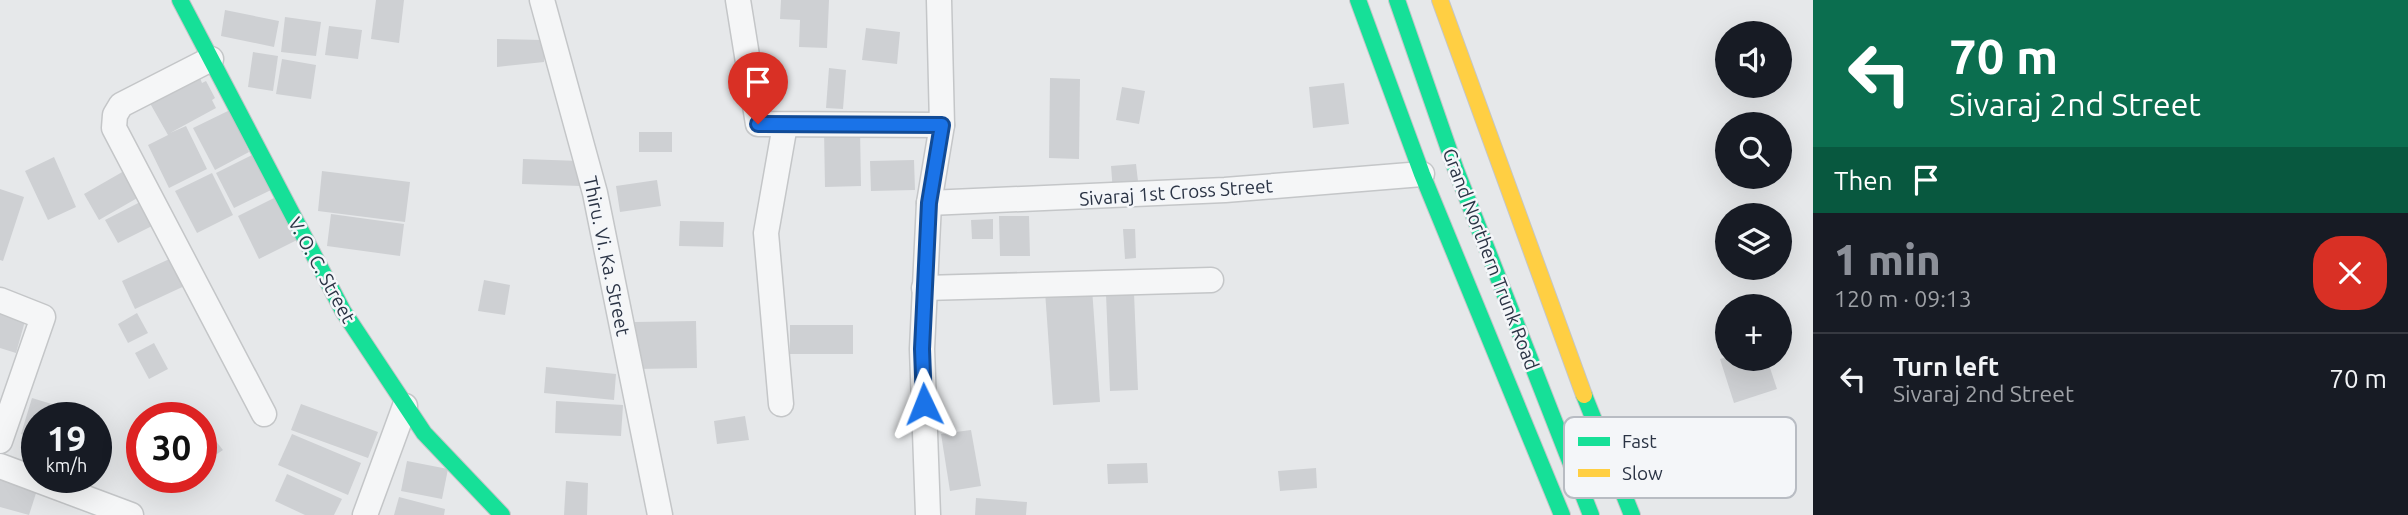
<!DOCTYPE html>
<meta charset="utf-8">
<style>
:root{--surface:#171b24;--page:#242831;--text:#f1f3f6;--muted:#9ea1a6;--line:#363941;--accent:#8c9099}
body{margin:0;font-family:Ubuntu,sans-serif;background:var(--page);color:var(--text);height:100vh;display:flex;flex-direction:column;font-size:26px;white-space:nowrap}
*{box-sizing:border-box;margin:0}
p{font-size:23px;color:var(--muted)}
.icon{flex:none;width:38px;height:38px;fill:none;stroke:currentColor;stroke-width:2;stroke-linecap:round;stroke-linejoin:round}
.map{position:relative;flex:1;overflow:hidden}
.panel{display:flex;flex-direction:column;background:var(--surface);width:595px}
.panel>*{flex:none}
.banner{background:#0b6e4f;color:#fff;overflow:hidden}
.fabs{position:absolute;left:1715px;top:21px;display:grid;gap:14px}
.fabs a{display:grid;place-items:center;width:77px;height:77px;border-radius:50%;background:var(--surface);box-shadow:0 7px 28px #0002;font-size:35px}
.speed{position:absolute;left:21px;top:402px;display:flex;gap:14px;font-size:35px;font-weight:700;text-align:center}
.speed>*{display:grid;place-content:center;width:91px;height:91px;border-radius:50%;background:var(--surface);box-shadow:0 7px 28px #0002;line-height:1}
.speed small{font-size:18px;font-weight:400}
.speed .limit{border:10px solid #d22;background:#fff;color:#111}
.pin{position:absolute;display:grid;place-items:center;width:60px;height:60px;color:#fff;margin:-72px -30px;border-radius:50% 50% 50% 0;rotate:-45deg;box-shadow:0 0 7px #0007}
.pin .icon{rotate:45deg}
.me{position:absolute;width:77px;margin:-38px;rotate:358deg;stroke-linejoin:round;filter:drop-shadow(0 0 5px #0008)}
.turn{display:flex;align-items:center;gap:24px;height:147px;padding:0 21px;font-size:32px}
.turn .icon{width:91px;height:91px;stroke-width:2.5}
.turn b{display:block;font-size:49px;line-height:60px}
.then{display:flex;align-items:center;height:66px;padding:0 21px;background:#0003;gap:14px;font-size:26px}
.round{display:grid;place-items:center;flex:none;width:74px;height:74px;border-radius:28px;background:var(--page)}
.summary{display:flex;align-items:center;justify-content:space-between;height:119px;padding:0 21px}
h1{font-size:42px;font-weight:800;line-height:52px;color:var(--accent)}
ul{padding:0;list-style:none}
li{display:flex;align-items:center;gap:21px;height:91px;padding:0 21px;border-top:2px solid var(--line)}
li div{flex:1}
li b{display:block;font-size:26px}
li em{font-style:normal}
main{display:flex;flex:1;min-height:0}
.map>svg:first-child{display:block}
.building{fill:#ced0d3}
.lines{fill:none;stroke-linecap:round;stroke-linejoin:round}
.street-casing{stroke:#c4c6c8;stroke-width:27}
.fast-casing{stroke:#c4c6c8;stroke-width:18}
.slow-casing{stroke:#c4c6c8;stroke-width:18}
.street{stroke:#f5f6f7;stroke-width:24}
.fast{stroke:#16e098;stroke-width:16}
.slow{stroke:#ffcf43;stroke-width:16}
.route-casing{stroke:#114b97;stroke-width:18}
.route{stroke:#1a73e8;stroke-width:12}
.labels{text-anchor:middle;stroke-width:5;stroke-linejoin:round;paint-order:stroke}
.street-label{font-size:19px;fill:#2b3445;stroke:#f4f6f9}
.key{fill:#f4f6f9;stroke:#b8bcc3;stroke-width:2}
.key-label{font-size:19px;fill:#2b3445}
</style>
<main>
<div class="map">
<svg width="1813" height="515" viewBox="0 0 1813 515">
<rect width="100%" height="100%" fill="#e6e8ea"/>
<g class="building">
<polygon points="376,0 404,0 399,43 371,39"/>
<polygon points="781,0 829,0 827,48 799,47 800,20 780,19"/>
<polygon points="225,10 279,21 274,47 221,36"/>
<polygon points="285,17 321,22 316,56 281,52"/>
<polygon points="329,26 362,30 358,59 325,55"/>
<polygon points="866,28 900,32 897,64 862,60"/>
<polygon points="497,39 544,40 544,62 497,67"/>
<polygon points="253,52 278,56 273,91 248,87"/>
<polygon points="282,59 316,65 311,99 276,94"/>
<polygon points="829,68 846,70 843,109 826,108"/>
<polygon points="198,73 202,83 206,81 215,98 212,100 216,108 170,133 186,126 207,169 169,188 148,145 168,135 147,98"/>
<polygon points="1050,78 1080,79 1079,159 1049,158"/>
<polygon points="1344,83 1349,124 1313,128 1309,87"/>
<polygon points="1122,87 1145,91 1139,124 1116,120"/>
<polygon points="230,110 249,152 215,170 193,128"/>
<polygon points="824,129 860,129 861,186 825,187"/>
<rect x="639" y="132" width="33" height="20"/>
<polygon points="254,154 271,190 234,208 216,173"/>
<polygon points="54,157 76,207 48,220 25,171"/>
<polygon points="523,159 580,161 580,186 522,184"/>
<polygon points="914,160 915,190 871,191 870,161"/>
<polygon points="1136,164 1139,190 1113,192 1111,166"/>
<polygon points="124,171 139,197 99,220 84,194"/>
<polygon points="322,171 410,182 405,222 318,211"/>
<polygon points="212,173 233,215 197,233 175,191"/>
<polygon points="657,180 661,206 620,212 616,186"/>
<polygon points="0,189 24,197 3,261 0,260"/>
<polygon points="276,197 297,240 259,259 238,216"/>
<polygon points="146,199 158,223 118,243 105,220"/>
<polygon points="331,214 404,224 400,256 327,246"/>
<polygon points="999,216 1029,216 1030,256 1000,256"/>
<polygon points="993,219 993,239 972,239 971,220"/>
<polygon points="680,221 724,222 723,247 679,246"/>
<polygon points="1123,229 1135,229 1136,258 1125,259"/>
<polygon points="178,255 191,283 135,309 122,281"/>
<polygon points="484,280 510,285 505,315 478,311"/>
<polygon points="1092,288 1100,402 1053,405 1045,291"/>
<polygon points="1134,293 1138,390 1110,391 1106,294"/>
<polygon points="0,313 25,321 16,353 0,348"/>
<polygon points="137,313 148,333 128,343 118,324"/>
<polygon points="696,321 697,368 636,369 635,322"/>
<rect x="790" y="325" width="63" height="29"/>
<polygon points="154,343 168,369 149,379 135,353"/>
<polygon points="1727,357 1727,359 1767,359 1777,389 1734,403 1720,359"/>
<polygon points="546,367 616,374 614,400 544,393"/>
<polygon points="32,398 55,405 51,418 37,418 37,439 21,434"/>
<polygon points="556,401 623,405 621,436 555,433"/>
<polygon points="301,404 378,432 368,458 291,430"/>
<polygon points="745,416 749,440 717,444 714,421"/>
<polygon points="207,430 223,450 211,458 201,446 201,435"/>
<polygon points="971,430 981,486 950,491 941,434"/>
<polygon points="292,434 361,463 348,495 278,465"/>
<polygon points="407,461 448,469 442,499 401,491"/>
<polygon points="1147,463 1148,483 1108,484 1107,464"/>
<polygon points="1316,468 1317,488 1280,491 1278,471"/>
<polygon points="0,472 39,484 29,515 0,507"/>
<polygon points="287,474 342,499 334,515 305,515 275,501"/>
<polygon points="566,481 588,483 587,515 564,515"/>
<polygon points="399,497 445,509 444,515 394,515"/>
<polygon points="976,498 1027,502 1026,515 975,515"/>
</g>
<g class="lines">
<g class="street-casing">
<g id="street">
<polyline points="542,0 595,193 660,515"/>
<polyline points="738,0 758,124 942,125"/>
<polyline points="211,59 121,105 115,115 114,128 264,414"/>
<polyline points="929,203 1225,190 1422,174"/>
<polyline points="924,288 1211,280"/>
<polyline points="0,300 43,317 0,441"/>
<polyline points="781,404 766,233 785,125"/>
<polyline points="0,466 131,515"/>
<polyline points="365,515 405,406"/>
<polyline points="928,515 922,349 929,203 942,125 939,0"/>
</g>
</g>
<g class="fast-casing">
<g id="fast">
<polyline points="180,0 343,311 424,433 502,515"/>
<polyline points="1358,0 1422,174 1562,515"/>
<polyline points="1397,0 1456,170 1591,515"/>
<polyline points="1584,395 1632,515"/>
</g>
</g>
<g class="slow-casing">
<polyline id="slow" points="1440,0 1584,395"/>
</g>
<use href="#street" class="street"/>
<use href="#fast" class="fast"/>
<use href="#slow" class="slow"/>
</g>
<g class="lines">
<g class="route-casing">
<polyline id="route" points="758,124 942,125 929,203 922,349 924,404"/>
</g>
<use href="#route" class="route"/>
</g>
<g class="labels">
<g class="street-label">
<text transform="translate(1176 192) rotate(-4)" y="7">Sivaraj 1st Cross Street</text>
<text transform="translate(607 256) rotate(78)" y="7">Thiru. Vi. Ka. Street</text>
<text transform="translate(1491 259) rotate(69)" y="7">Grand Northern Trunk Road</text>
<text transform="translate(322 270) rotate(61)" y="7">V. O. C. Street</text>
</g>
</g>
<rect x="1564" y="417" width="232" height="81" rx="10" class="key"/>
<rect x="1578" y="437" width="32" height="9" fill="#16e098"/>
<rect x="1578" y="469" width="32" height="8" fill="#ffcf43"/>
<g class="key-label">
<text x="1622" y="448">Fast</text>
<text x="1622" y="480">Slow</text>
</g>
</svg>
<div class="fabs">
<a><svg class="icon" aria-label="sound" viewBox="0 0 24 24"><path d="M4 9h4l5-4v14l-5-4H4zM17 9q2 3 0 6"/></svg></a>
<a><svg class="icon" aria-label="search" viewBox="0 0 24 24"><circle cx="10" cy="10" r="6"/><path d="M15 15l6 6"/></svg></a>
<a><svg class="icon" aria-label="layers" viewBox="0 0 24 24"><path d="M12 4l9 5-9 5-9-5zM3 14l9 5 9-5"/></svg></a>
<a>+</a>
</div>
<div class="speed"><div>19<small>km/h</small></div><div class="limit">30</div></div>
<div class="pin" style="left:758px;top:124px;background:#d93025"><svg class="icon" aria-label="arrive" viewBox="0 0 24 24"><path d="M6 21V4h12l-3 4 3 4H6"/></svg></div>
<svg class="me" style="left:924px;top:404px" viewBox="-20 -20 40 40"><path d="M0-17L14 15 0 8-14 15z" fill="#1a73e8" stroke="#fff" stroke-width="4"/></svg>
</div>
<section class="panel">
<div class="banner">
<div class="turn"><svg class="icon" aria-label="left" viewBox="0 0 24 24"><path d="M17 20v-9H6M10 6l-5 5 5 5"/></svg><div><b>70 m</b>Sivaraj 2nd Street</div></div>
<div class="then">Then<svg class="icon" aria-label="arrive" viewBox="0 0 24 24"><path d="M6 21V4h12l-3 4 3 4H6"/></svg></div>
</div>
<div class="summary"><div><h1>1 min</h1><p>120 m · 09:13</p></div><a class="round" style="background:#d93025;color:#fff"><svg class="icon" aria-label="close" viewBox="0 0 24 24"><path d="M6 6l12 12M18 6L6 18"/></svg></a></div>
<ul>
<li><svg class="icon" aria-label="left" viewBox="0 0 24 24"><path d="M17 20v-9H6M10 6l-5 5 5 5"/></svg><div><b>Turn left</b><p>Sivaraj 2nd Street</p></div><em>70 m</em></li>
</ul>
</section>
</main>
